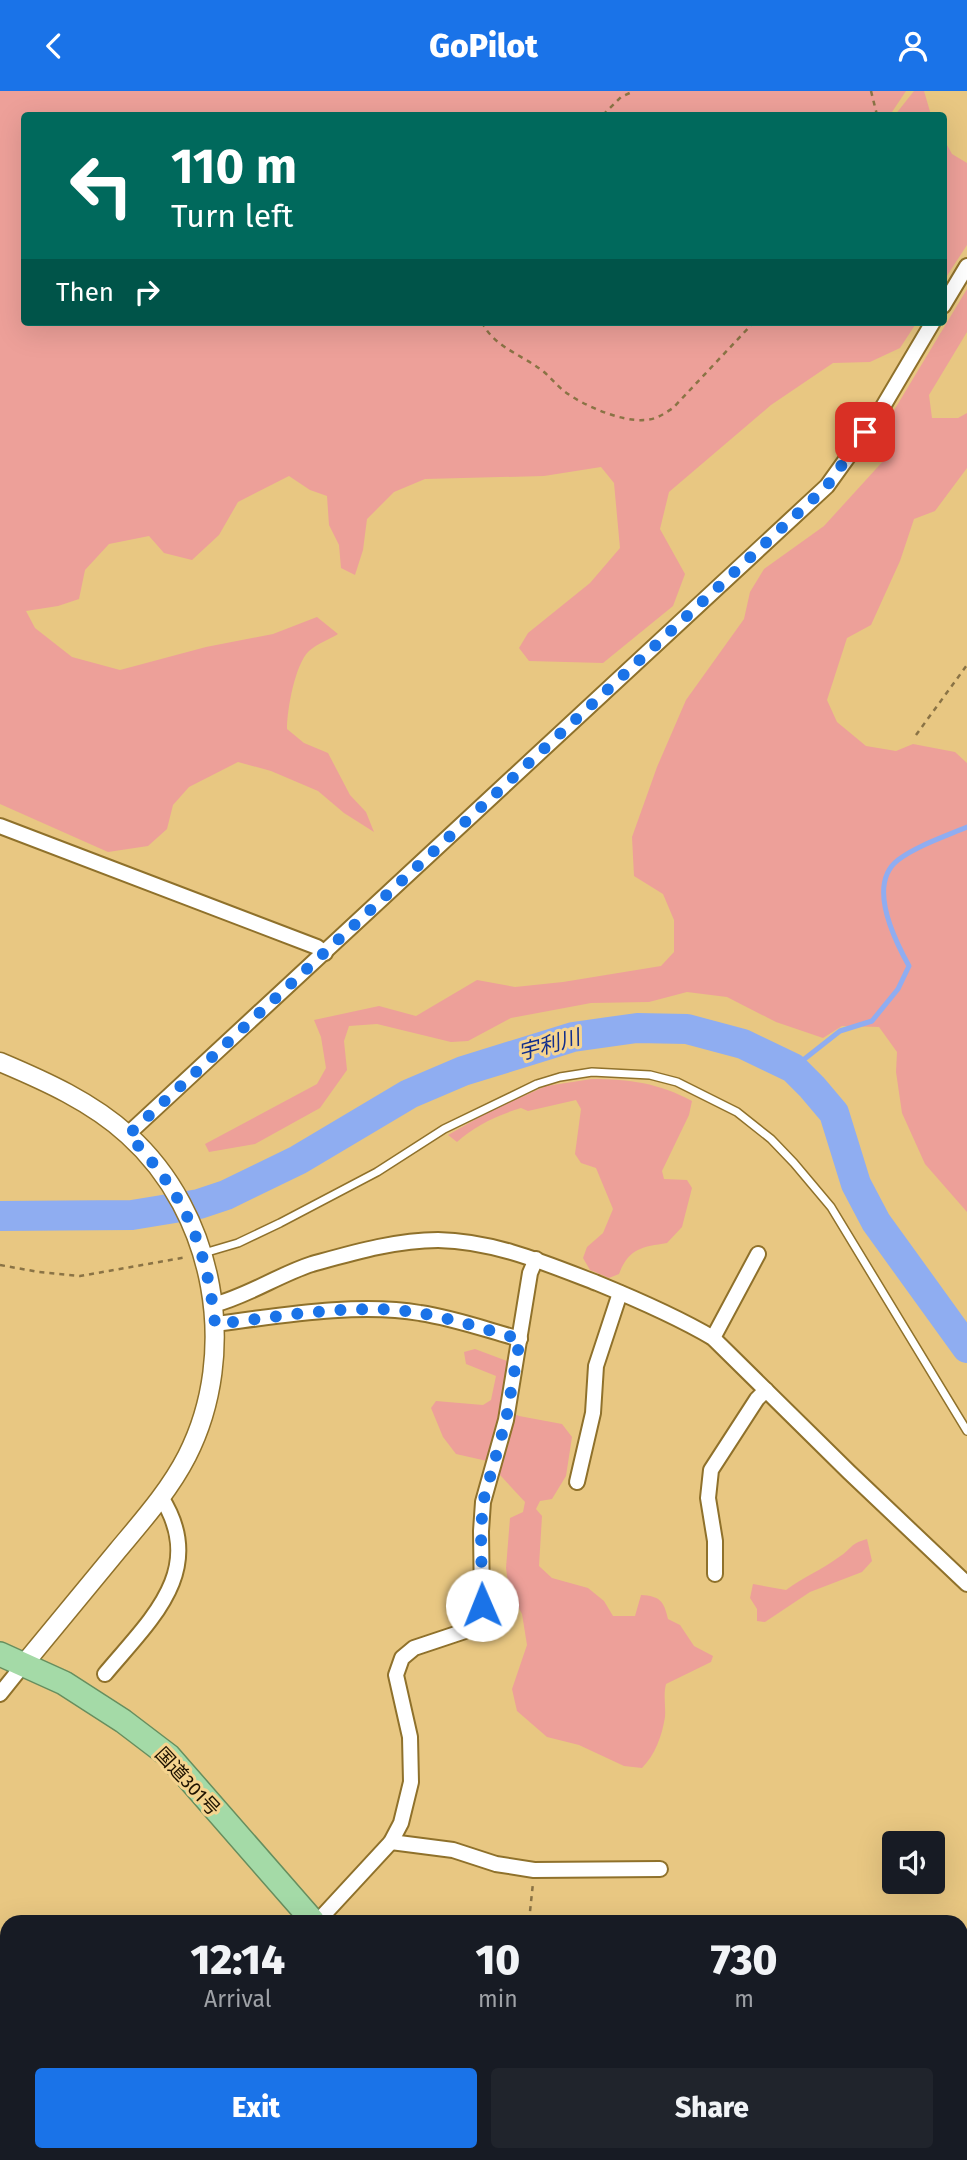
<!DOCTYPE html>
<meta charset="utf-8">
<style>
:root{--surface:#171b24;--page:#20242c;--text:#f1f3f6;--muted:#9ea1a6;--accent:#1a73e8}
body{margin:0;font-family:"Fira Sans","Noto Sans JP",sans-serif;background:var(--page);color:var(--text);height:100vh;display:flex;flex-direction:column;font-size:26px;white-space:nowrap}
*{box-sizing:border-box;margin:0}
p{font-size:23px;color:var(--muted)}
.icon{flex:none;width:38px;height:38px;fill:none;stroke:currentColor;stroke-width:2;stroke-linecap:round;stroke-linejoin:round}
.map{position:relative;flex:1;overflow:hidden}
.details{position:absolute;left:0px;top:1824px;width:968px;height:247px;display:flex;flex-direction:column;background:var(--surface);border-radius:21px 21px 0 0;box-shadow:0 7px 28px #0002}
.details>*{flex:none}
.guide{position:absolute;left:21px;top:21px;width:926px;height:214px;border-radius:7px;box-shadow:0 7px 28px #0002;background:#00695c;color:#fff;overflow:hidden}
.tools{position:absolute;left:882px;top:1740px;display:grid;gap:14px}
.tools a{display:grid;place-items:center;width:63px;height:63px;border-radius:7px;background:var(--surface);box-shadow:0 7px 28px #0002;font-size:35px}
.pin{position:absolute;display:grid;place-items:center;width:60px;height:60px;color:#fff;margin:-30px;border-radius:14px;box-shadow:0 4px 10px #0006}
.me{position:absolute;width:77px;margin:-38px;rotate:359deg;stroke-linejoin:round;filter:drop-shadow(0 0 5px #0008)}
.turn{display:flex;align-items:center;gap:24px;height:147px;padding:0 35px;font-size:32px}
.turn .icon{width:91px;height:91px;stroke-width:2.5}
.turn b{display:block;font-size:49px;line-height:60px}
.then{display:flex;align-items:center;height:66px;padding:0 35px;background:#0003;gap:14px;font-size:26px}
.eta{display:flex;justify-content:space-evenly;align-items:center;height:119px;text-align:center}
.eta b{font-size:42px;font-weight:800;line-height:49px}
.action{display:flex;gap:14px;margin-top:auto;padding:14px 35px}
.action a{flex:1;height:80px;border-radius:7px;background:var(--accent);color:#fff;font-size:28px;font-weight:800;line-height:80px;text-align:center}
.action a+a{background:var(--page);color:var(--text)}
header{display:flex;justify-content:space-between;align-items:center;height:91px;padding:0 35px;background:var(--accent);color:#fff;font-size:32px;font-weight:800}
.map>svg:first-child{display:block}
.green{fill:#eda099}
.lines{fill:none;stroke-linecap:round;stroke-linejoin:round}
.stream{stroke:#8fadf1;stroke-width:5}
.river{stroke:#8fadf1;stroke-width:30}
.service-casing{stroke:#8f712b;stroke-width:10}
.minor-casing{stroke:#8f712b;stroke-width:18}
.tertiary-casing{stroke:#8f712b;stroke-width:21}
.trunk-casing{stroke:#678e5e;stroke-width:26}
.path{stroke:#8a7345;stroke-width:2.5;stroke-dasharray:5 5;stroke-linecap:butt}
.service{stroke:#fff;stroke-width:7}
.minor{stroke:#fff;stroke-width:14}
.tertiary{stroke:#fff;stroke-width:18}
.trunk{stroke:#a4daa7;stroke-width:23}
.route{stroke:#1a73e8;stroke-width:12;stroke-dasharray:0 21.6}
.labels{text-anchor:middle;stroke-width:6;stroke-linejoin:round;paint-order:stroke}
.street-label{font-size:19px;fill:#1f1300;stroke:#f5d48f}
.water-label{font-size:21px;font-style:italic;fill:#112e8c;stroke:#f5d48f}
</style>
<header><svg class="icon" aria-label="back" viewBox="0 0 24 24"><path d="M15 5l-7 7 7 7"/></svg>GoPilot<svg class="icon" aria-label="person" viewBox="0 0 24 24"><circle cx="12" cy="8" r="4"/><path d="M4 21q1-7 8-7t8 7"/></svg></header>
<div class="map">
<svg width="967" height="2069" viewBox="0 0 967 2069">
<rect width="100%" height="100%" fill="#e8c782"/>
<g class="green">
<path d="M0,0H906L890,24H24V231H917L900,257L870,271L833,272L771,314L669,401L660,438L685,483L673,515L603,572L529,570L519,557L528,542L590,492L620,457L614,392L601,376L544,385L425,388L394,401L367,428L363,459L355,484L341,477L339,454L329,434L327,405L310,399L289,385L238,411L219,444L192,469L164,462L149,445L109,453L85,479L79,508L58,515L26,520L35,537L72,566L120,579L206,556L273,543L317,526L338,543C330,548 317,553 309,560C295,573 287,619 287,638L304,652L328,662L350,704L366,721L374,741L344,722L318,700L271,680L238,671L189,696L173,714L167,738L148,755L108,761L0,713Z"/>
<polygon points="914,0 924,0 931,24 895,24"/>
<polygon points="943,47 952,63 967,72 967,154 943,191"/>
<polygon points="967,198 967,241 929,304 932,327 958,327 967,322 967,377 935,420 914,428 900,470 871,534 847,547 827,609 837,631 866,655 896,660 913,653 955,661 967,672 967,1121 925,1073 902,1022 896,981 897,961 879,936 842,935 823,947 776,931 727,906 687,901 649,911 591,912 511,927 468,950 451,951 377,933 349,935 344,950 347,979 320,1017 255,1053 209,1061 205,1053 317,993 326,977 321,946 314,929 379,915 416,925 477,889 515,896 563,891 661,875 674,861 674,829 663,803 634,785 632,746 657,676 686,609 744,528 750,501 764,478 824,435 895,357 893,321"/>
<path d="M592,988C629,988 659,992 692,1010L689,1024L662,1080L664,1088L687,1089L692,1097L682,1136L667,1152C642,1156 629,1157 619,1183L609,1187L590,1179L583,1167L587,1156L603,1142L613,1118L596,1077L581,1072L575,1063L581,1018L576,1009L528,1020L521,1017C498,1024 474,1035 457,1051L448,1044L490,1020L546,995Z"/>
<path d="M475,1258L507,1270L504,1318L519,1325L562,1333L572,1346L566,1385L552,1408L540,1410L536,1418L542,1425L539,1475L552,1487L588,1497L604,1510L613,1525H635L641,1504C660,1505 664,1510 668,1528L680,1534L694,1555L713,1565L711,1571L666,1593C663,1605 666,1615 665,1626C662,1645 655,1664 642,1677L624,1675L579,1654L547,1646L517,1620L512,1598L527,1554L522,1523L509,1499L506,1477L510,1427L523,1421L525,1411L487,1370L456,1363L443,1346L431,1317L436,1310L483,1314L491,1309L496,1285L466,1273L464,1261Z"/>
<path d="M867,1448L872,1470L862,1481L810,1501L765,1531L757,1530V1518L750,1507L753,1493L786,1499C803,1486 822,1479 839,1466C852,1458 849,1453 867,1448Z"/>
</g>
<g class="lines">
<path class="stream" d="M793,977L840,940L872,930L898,898L909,875C894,848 867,793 898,769C916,755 946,745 967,736"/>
<polyline class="river" points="0,1125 132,1124 199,1113 226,1104 298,1069 409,1003 463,980 573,946 637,937 687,938 743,953 793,977 812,996 834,1022 856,1093 876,1131 967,1257"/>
<g class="service-casing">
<polyline id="service" points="204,1162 238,1152 280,1132 377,1081 444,1038 537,993 560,986 592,981 650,984 677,991 737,1021 771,1048 794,1072 831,1116 967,1340"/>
</g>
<g class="minor-casing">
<g id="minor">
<polyline points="943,215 967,175"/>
<polyline points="0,735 317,856 325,862"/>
<polyline points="128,1043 827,395 878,324 933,231"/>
<path d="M213,1214C248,1205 278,1184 312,1173C352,1162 396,1149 438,1149C494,1150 545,1172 597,1192C636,1208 676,1225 713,1247L849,1381L967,1493"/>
<path d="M215,1233C278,1225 358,1211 420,1222C454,1227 487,1239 520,1248"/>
<polyline points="713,1247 758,1163"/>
<polyline points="577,1391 593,1322 596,1275 620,1202"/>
<polyline points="715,1483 715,1450 708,1407 711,1379 757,1308 766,1299"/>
<path d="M105,1583C150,1529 208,1479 161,1406"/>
<polyline points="0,1603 24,1573"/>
<polyline points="391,1751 453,1759 496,1773 534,1779 660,1778"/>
<polyline points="318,1830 391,1751 401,1732 411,1691 410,1646 396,1584 402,1567 414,1557 465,1540 478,1530 482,1514 481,1440 483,1411 506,1329 530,1182 536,1168"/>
</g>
</g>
<g class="tertiary-casing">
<path id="tertiary" d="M0,971C45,990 92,1011 128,1044C215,1122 240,1261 187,1365C169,1400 143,1429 118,1459C87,1497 55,1535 24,1573"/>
</g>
<g class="trunk-casing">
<g id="trunk">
<polyline points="0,1563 64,1592 123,1630 169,1665 313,1830"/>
<polyline points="555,2063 562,2069"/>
</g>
</g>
<g class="path">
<polyline points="871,0 877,24"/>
<polyline points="603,24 621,6 634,0"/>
<path d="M482,231C493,255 520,263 540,278C549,284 555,293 564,300C582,314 621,331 644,329C655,329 664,323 673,317L754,231"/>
<polyline points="916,644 967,574"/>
<polyline points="0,1174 39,1181 80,1185 187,1166"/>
<polyline points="529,1830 533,1792"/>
</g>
<use href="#service" class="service"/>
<use href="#minor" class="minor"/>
<use href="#tertiary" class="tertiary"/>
<use href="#trunk" class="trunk"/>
</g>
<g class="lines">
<path class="route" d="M482,1514L481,1440L483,1411L506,1329L520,1248C487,1239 454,1228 420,1222C357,1211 279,1226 215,1233C206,1152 184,1102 128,1044L827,395L865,341"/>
</g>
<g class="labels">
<g class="street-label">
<text transform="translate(188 1690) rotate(47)" y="7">国道301号</text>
</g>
<g class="water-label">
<text transform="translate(549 954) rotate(-15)" y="7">宇利川</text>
</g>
</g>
</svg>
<div class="tools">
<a><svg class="icon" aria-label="sound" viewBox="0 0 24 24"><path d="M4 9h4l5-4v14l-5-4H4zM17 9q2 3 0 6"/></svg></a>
</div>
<div class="pin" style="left:865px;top:341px;background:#d93025"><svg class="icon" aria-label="arrive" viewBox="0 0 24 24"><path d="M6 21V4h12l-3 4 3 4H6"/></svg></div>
<svg class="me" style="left:482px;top:1514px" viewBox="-20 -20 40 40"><circle r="19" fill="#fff"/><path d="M0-13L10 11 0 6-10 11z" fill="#1a73e8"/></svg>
<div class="guide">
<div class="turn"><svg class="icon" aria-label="left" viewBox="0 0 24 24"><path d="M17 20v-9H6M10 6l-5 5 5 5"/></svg><div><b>110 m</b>Turn left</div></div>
<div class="then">Then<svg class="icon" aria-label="right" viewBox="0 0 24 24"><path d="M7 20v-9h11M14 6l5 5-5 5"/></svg></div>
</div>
<section class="details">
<div class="eta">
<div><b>12:14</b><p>Arrival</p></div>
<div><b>10</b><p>min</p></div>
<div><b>730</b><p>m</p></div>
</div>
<div class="action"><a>Exit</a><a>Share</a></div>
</section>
</div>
